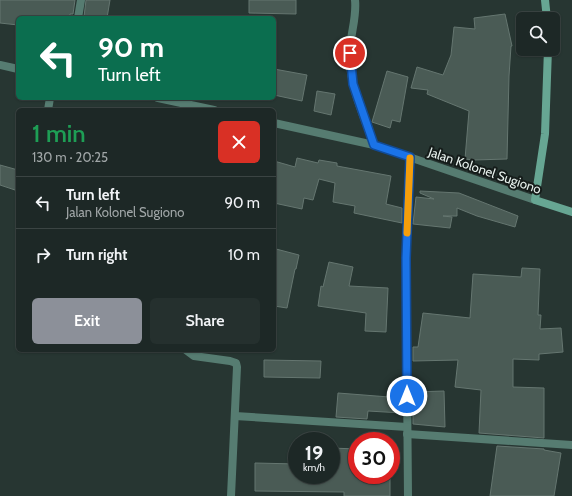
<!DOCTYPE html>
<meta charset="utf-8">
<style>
:root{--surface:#1d2826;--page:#25302e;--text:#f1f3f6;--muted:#a0a6a7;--line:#3b4443;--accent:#8c9099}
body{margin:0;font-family:Cabin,sans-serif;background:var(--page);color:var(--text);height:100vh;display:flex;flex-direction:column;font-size:15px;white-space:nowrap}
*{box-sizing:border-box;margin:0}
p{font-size:13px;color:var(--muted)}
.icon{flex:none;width:22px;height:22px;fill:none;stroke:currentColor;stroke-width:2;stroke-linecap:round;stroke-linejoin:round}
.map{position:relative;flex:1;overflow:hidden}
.details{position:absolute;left:16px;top:108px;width:260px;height:244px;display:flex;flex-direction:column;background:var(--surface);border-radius:6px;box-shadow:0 1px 3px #0004,0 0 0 1px var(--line)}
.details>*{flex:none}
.guide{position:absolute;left:16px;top:16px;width:260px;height:84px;border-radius:6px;box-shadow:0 1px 3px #0004,0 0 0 1px var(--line);background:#0b6e4f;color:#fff;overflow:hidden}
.fabs{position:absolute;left:516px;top:12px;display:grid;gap:8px}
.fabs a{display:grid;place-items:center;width:44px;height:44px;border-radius:6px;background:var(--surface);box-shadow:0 1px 3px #0004,0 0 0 1px var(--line);font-size:20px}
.speed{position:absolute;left:288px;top:432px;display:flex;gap:8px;font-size:20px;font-weight:700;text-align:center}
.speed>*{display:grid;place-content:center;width:52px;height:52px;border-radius:50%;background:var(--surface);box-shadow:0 1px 3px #0004,0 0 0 1px var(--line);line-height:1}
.speed small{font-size:10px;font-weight:400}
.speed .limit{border:6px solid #d22;background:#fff;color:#111}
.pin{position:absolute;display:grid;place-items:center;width:34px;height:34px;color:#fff;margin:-17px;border:2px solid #fff;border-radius:50%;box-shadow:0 1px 4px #0007}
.me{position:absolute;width:44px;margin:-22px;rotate:0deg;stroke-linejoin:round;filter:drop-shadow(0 0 3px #0008)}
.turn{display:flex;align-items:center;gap:14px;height:84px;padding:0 16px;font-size:18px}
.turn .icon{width:52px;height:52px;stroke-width:2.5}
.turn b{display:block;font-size:28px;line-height:34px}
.round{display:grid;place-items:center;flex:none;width:42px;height:42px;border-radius:6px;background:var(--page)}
.overview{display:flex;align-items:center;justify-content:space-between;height:68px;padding:0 16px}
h1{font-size:24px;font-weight:600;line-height:30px;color:#1e9e55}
.button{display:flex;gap:8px;margin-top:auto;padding:8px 16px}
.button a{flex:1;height:46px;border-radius:6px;background:var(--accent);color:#fff;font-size:16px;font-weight:600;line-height:46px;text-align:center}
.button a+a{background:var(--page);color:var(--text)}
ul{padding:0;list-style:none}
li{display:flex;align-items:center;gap:12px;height:52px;padding:0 16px;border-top:1px solid var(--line)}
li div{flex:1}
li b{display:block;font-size:15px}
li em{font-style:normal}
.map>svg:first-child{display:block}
.building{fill:#4a5b55;stroke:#657670}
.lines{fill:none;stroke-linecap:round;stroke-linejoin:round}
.minor{stroke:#567c71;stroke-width:8}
.tertiary{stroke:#567c71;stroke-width:8}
.secondary{stroke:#67a693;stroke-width:8}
.route-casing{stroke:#114b97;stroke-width:10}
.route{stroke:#1a73e8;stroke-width:7}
.slow{stroke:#f59e0b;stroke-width:7}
.labels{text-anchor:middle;stroke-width:4;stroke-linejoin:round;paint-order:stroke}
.street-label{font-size:13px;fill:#e8f2ee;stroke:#151c1a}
</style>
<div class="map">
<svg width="572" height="496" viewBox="0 0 572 496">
<rect width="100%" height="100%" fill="#273632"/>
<g class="building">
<polygon points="0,0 75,0 73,14 70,14 70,18 18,18 18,25 0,23"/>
<polygon points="86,0 110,0 107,18 84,17"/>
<polygon points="249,0 296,0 296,14 249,13"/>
<polygon points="505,14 512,46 511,46 509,76 507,159 474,160 465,159 469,111 427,94 428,90 411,88 417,67 443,75 451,55 454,27 475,29 474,18"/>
<polygon points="274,69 307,75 302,101 274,95"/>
<polygon points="387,71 408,77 400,122 392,120 390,128 372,122"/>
<polygon points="317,91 335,94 331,115 314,111"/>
<polygon points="297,158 318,163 319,160 337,163 337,166 391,176 386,204 402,208 402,223 354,213 355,206 333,202 335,183 319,179 313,200 304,198 302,209 274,203 274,161 295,167"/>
<polygon points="0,165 18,170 18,191 0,185"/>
<polygon points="420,191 459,193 518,216 515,227 477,216 457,208 457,216 443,216 452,217 450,228 413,224 416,197 434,199 420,193"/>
<polygon points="276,249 299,255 296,269 295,269 287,308 274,306 274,257"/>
<polygon points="329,262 353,267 349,286 388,288 386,332 365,331 366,313 318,306 321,286 323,287"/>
<polygon points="522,268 540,269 538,315 541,315 540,329 561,328 563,352 539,354 539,360 513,359 513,387 544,388 544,438 479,433 481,390 455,387 458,360 413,361 413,347 418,347 423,313 470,318 473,274 521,277"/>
<polygon points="264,360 321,361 320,378 264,377"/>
<polygon points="444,391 445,427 413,424 413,392"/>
<polygon points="338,393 402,398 402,413 368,411 367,419 336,417"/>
<polygon points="497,446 544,449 544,450 561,453 554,496 490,496"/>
<polygon points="331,448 357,449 357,475 390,475 390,496 344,496 344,492 255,491 255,463 297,464 297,475 331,475"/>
</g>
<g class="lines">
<g class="minor">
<path d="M355,0C357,18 350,34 350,52C348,84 364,116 374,145"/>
<polyline points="78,18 81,0"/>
<polyline points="48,110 50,98"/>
<polyline points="186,350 194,356 230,361 236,363 237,367 231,496"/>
<polyline points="235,416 407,427"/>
<polyline points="407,434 572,445"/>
<polyline points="408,496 406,258 410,157"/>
</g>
<g class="tertiary">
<polyline points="0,65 18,69"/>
<polyline points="158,98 214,110"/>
<polyline points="274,123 374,145 535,200"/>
</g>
<g class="secondary">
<polyline points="545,0 547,19"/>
<polyline points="548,49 545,134 535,200 572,212"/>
</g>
</g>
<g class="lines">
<g class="route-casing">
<polyline id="route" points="350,53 353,84 374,145 410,157 406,258 407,396"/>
</g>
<use href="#route" class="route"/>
<polyline class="slow" points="407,233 410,158"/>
</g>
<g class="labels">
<g class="street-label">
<text transform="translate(485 170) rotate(19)" y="5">Jalan Kolonel Sugiono</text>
</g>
</g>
</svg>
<div class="fabs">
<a><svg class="icon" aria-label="search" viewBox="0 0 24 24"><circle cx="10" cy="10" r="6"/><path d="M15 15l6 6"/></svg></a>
</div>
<div class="speed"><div>19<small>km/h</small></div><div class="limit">30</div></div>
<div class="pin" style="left:350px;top:53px;background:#d93025"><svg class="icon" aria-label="arrive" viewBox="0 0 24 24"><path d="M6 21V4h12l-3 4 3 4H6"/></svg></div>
<svg class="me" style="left:407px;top:396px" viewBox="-20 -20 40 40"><circle r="17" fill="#1a73e8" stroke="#fff" stroke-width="3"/><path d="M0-11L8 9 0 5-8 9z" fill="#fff"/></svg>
<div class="guide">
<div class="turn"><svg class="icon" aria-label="left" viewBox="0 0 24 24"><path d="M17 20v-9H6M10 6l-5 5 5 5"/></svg><div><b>90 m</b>Turn left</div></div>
</div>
<section class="details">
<div class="overview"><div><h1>1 min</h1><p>130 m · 20:25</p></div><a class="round" style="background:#d93025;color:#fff"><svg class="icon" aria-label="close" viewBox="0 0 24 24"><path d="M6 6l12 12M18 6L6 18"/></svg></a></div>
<ul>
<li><svg class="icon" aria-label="left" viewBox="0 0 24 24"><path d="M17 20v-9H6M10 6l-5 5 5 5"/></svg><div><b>Turn left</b><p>Jalan Kolonel Sugiono</p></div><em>90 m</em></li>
<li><svg class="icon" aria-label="right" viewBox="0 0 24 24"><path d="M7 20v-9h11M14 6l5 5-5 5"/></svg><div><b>Turn right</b></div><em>10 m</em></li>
</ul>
<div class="button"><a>Exit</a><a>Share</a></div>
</section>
</div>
